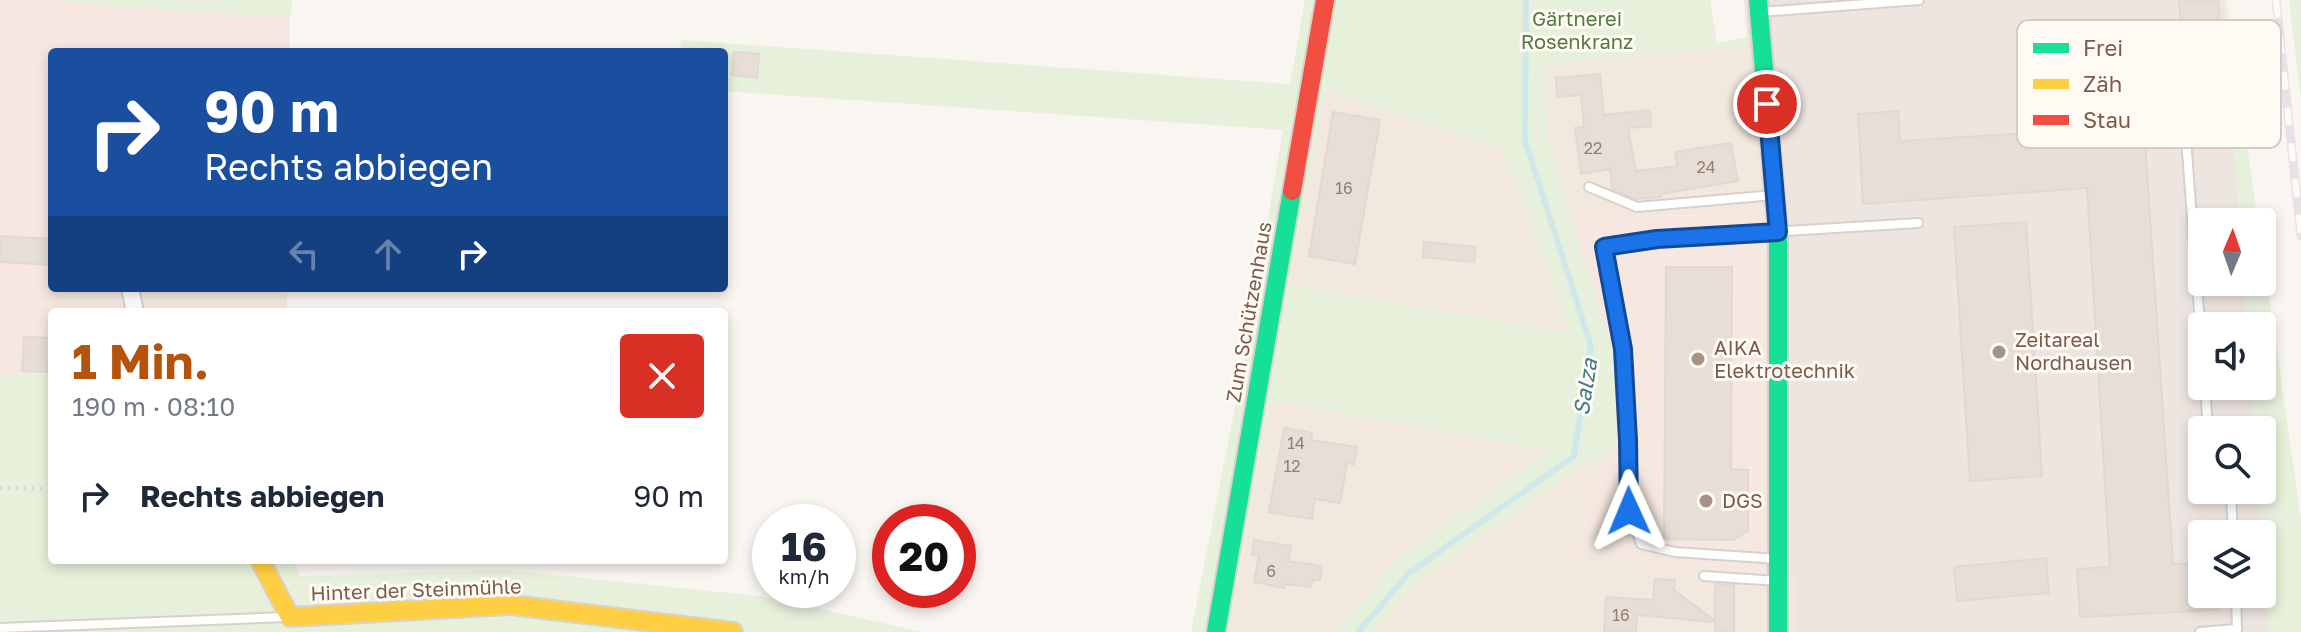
<!DOCTYPE html>
<html lang="de">
<meta charset="utf-8">
<style>
:root{--surface:#fff;--page:#f2f2f3;--text:#1f2937;--muted:#747a83;--accent:#b45309}
body{margin:0;font-family:"Golos Text",sans-serif;background:var(--page);color:var(--text);height:100vh;display:flex;flex-direction:column;font-size:30px;white-space:nowrap}
*{box-sizing:border-box;margin:0}
p{font-size:26px;color:var(--muted)}
.icon{flex:none;width:44px;height:44px;fill:none;stroke:currentColor;stroke-width:2;stroke-linecap:round;stroke-linejoin:round}
.map{position:relative;flex:1;overflow:hidden}
.side{position:absolute;left:48px;top:308px;width:680px;height:256px;display:flex;flex-direction:column;background:var(--surface);border-radius:8px;box-shadow:0 4px 12px #0003}
.side>*{flex:none}
.guide{position:absolute;left:48px;top:48px;width:680px;height:244px;border-radius:8px;box-shadow:0 4px 12px #0003;background:#1a4fa0;color:#fff;overflow:hidden}
.needle{width:52px;rotate:2deg}
.controls{position:absolute;left:2188px;top:208px;display:grid;gap:16px}
.controls a{display:grid;place-items:center;width:88px;height:88px;border-radius:8px;background:var(--surface);box-shadow:0 4px 12px #0003;font-size:40px}
.speed{position:absolute;left:752px;top:504px;display:flex;gap:16px;font-size:40px;font-weight:700;text-align:center}
.speed>*{display:grid;place-content:center;width:104px;height:104px;border-radius:50%;background:var(--surface);box-shadow:0 4px 12px #0003;line-height:1}
.speed small{font-size:20px;font-weight:400}
.speed .limit{border:12px solid #d22;background:#fff;color:#111}
.pin{position:absolute;display:grid;place-items:center;width:68px;height:68px;color:#fff;margin:-34px;border:4px solid #fff;border-radius:50%;box-shadow:0 2px 8px #0007}
.me{position:absolute;width:88px;margin:-44px;rotate:359deg;stroke-linejoin:round;filter:drop-shadow(0 0 6px #0008)}
.turn{display:flex;align-items:center;gap:28px;height:168px;padding:0 24px;font-size:36px}
.turn .icon{width:104px;height:104px;stroke-width:2.5}
.turn b{display:block;font-size:56px;line-height:68px}
.lanes{display:flex;align-items:center;height:76px;padding:0 24px;background:#0003;justify-content:center;gap:40px;direction:ltr}
.lanes .off{opacity:.35}
.round{display:grid;place-items:center;flex:none;width:84px;height:84px;border-radius:8px;background:var(--page)}
.headline{display:flex;align-items:center;justify-content:space-between;height:136px;padding:0 24px}
h1{font-size:48px;font-weight:700;line-height:60px;color:var(--accent)}
ul{padding:0;list-style:none}
li{display:flex;align-items:center;gap:24px;height:104px;padding:0 24px}
li div{flex:1}
li b{display:block;font-size:30px}
li em{font-style:normal}
.map>svg:first-child{display:block}
.residential{fill:#f2e8de}
.commercial{fill:#f6e8e1}
.industrial{fill:#ede5e0}
.green{fill:#e7f0db;fill-rule:evenodd}
.lines{fill:none;stroke-linecap:round;stroke-linejoin:round}
.stream{stroke:#d0e8ea;stroke-width:6}
.building{fill:#e6ded7;stroke:#e2d8d2;stroke-width:2}
.lane-casing{stroke:#d7d1cb;stroke-width:12}
.street-casing{stroke:#d7d1cb;stroke-width:20}
.fast-casing{stroke:#d9d2cb;stroke-width:22}
.slow-casing{stroke:#d9d2cb;stroke-width:22}
.jam-casing{stroke:#d9d2cb;stroke-width:22}
.path{stroke:#dcd5d0;stroke-width:4;stroke-dasharray:2 6;stroke-linecap:butt}
.lane{stroke:#fefefd;stroke-width:8}
.street{stroke:#fefefd;stroke-width:16}
.fast{stroke:#16e098;stroke-width:18}
.slow{stroke:#ffcf43;stroke-width:18}
.jam{stroke:#f24e42;stroke-width:18}
.rail-casing{stroke:#e6e3e7;stroke-width:9}
.rail{stroke:#fffaf3;stroke-width:6;stroke-dasharray:18;stroke-linecap:butt}
.route-casing{stroke:#114b97;stroke-width:20}
.route{stroke:#1a73e8;stroke-width:14}
.poi-dot{fill:#a69286;stroke:#fffaf3;stroke-width:3}
.labels{text-anchor:middle;stroke-width:6;stroke-linejoin:round;paint-order:stroke}
.number-label{font-size:16px;fill:#977e72}
.park-label{font-size:20px;fill:#537a41;stroke:#fffaf3}
.street-label{font-size:20px;fill:#7a5c4d;stroke:#fffaf3}
.poi-label{font-size:20px;fill:#7a5c4d;stroke:#fffaf3;text-anchor:start}
.water-label{font-size:22px;font-style:italic;fill:#437c86;stroke:#fffaf3}
.key{fill:#fffaf3;stroke:#d7cbc1;stroke-width:2}
.key-label{font-size:22px;fill:#7a5c4d}
</style>
<div class="map">
<svg width="2301" height="632" viewBox="0 0 2301 632">
<rect width="100%" height="100%" fill="#f9f5f0"/>
<g class="residential">
<polygon points="1748,46 1763,214 1571,217 1549,146 1544,64"/>
<polygon points="1325,90 1504,150 1570,333 1288,285"/>
<polygon points="1270,400 1551,450 1394,561 1337,632 1229,632"/>
<polygon points="1594,458 1605,460 1578,554 1796,578 1796,632 1373,632 1417,582"/>
</g>
<g class="commercial">
<polygon points="0,0 57,0 107,6 290,17 290,52 52,52 52,288 287,288 287,312 52,312 52,375 0,374"/>
<polygon points="1763,214 1768,270 1768,575 1578,554 1605,460 1616,446 1616,362 1571,217"/>
</g>
<polygon class="industrial" points="1744,0 2224,0 2240,222 2202,222 2202,282 2244,282 2247,326 2202,326 2202,386 2251,386 2255,430 2202,430 2202,490 2259,490 2262,534 2202,534 2202,594 2262,594 2262,536 2269,632 1796,632 1796,578 1768,575 1768,270"/>
<g class="green">
<polygon points="57,0 292,0 290,17 107,6"/>
<path d="M1305,0H1710L1717,43L1748,37V46L1544,64L1549,146L1616,362V446L1605,460L1594,458L1417,582L1373,632H1337L1394,561L1550,450L1270,400L1229,632H1191L1237,397L1283,130L724,91V52H680L681,40L1290,84ZM1325,90L1504,150L1569,333L1289,285Z"/>
<polygon points="2224,0 2226,0 2258,222 2240,222"/>
<polygon points="2289,0 2301,0 2301,99"/>
<polygon points="2262,248 2301,519 2301,632 2269,632 2259,490 2262,490 2262,430 2255,430 2251,386 2262,386 2262,326 2247,326 2244,282 2262,282"/>
<polygon points="0,374 52,375 52,560 292,560 301,576 506,570 768,597 922,632 0,632"/>
</g>
<g class="lines">
<polyline class="stream" points="1358,632 1409,573 1574,456 1591,346 1525,140 1526,0"/>
</g>
<g class="building">
<polygon points="2179,0 2218,0 2225,96 2187,99"/>
<polygon points="734,52 759,54 757,78 732,75"/>
<polygon points="1600,74 1604,115 1650,110 1651,126 1628,128 1636,171 1677,166 1675,152 1731,143 1738,181 1661,194 1661,197 1635,199 1612,189 1610,169 1581,174 1575,128 1584,127 1581,95 1557,97 1556,78"/>
<polygon points="1898,111 1900,141 2144,126 2173,564 2202,563 2202,594 2217,594 2218,610 2080,617 2077,569 2110,567 2087,188 1863,204 1858,114"/>
<polygon points="1333,112 1380,120 1355,264 1309,256"/>
<polygon points="2026,222 2042,476 1970,481 1954,227"/>
<polygon points="0,236 52,239 52,265 0,262"/>
<polygon points="1424,242 1476,247 1474,262 1423,257"/>
<polygon points="1666,267 1732,267 1731,469 1748,470 1748,531 1733,540 1664,539"/>
<polygon points="24,337 52,338 52,364 48,364 47,372 22,371"/>
<polygon points="1284,428 1312,433 1311,440 1357,447 1354,464 1347,463 1340,503 1315,499 1312,519 1269,512"/>
<polygon points="1254,540 1291,546 1288,561 1322,566 1320,580 1313,580 1311,587 1285,584 1284,588 1254,582 1259,556 1252,555"/>
<polygon points="2046,558 2049,593 1957,601 1954,567"/>
<polygon points="1655,579 1675,580 1674,590 1715,621 1715,584 1734,585 1734,632 1715,632 1715,622 1637,615 1636,632 1604,632 1606,597 1653,600"/>
</g>
<g class="lines">
<g class="lane-casing">
<g id="lane">
<polyline points="1760,12 1919,0"/>
<polyline points="2185,125 2202,351"/>
<polyline points="1589,187 1637,207 1774,195"/>
<polyline points="2205,386 2208,430"/>
<polyline points="2228,490 2231,493 2233,534"/>
<polyline points="1778,559 1675,552 1641,544 1629,511 1623,349 1604,247 1657,239 1918,223"/>
<polyline points="1704,576 1778,581"/>
<polyline points="0,628 287,617"/>
<polyline points="2200,632 2237,629 2236,594"/>
</g>
</g>
<g class="street-casing">
<polyline id="street" points="130,288 135,312"/>
</g>
<g class="fast-casing">
<g id="fast">
<polyline points="1758,0 1778,232 1778,632"/>
<polyline points="1216,632 1292,191"/>
</g>
</g>
<g class="slow-casing">
<polyline id="slow" points="260,560 290,617 511,605 733,632"/>
</g>
<g class="jam-casing">
<polyline id="jam" points="1292,191 1325,0"/>
</g>
<polyline class="path" points="0,488 52,489"/>
<use href="#lane" class="lane"/>
<use href="#street" class="street"/>
<use href="#fast" class="fast"/>
<use href="#slow" class="slow"/>
<use href="#jam" class="jam"/>
<g class="rail-casing">
<polyline id="rail" points="2276,0 2301,236"/>
</g>
<use href="#rail" class="rail"/>
</g>
<g class="lines">
<g class="route-casing">
<polyline id="route" points="1629,511 1628,440 1623,349 1604,247 1657,239 1778,232 1767,104"/>
</g>
<use href="#route" class="route"/>
</g>
<g class="poi-dot">
<circle cx="1999" cy="352" r="8"/>
<circle cx="1698" cy="359" r="8"/>
<circle cx="1706" cy="501" r="8"/>
</g>
<g class="labels">
<g class="number-label">
<text x="1593" y="154">22</text>
<text x="1706" y="173">24</text>
<text x="1344" y="194">16</text>
<text x="1296" y="449">14</text>
<text x="1292" y="472">12</text>
<text x="1271" y="577">6</text>
<text x="1621" y="621">16</text>
</g>
<g class="park-label">
<text x="1577" y="26">Gärtnerei<tspan x="1577" dy="23">Rosenkranz</tspan></text>
</g>
<g class="street-label">
<text transform="translate(1249 312) rotate(-80)" y="7">Zum Schützenhaus</text>
<text transform="translate(416 590) rotate(-2)" y="7">Hinter der Steinmühle</text>
</g>
<g class="poi-label">
<text x="2015" y="347">Zeitareal<tspan x="2015" dy="23">Nordhausen</tspan></text>
<text x="1714" y="355">AIKA<tspan x="1714" dy="23">Elektrotechnik</tspan></text>
<text x="1722" y="508">DGS</text>
</g>
<g class="water-label">
<text transform="translate(1585 387) rotate(-81)" y="8">Salza</text>
</g>
</g>
<rect x="2017" y="20" width="264" height="128" rx="12" class="key"/>
<rect x="2033" y="43" width="36" height="10" fill="#16e098"/>
<rect x="2033" y="79" width="36" height="10" fill="#ffcf43"/>
<rect x="2033" y="115" width="36" height="10" fill="#f24e42"/>
<g class="key-label">
<text x="2083" y="56">Frei</text>
<text x="2083" y="92">Zäh</text>
<text x="2083" y="128">Stau</text>
</g>
</svg>
<div class="controls">
<a><svg class="needle" viewBox="-14 -14 28 28"><path d="M0-13l5 13h-10z" fill="#e53935"/><path d="M0 13l5-13h-10z" fill="#747a83"/></svg></a>
<a><svg class="icon" aria-label="sound" viewBox="0 0 24 24"><path d="M4 9h4l5-4v14l-5-4H4zM17 9q2 3 0 6"/></svg></a>
<a><svg class="icon" aria-label="search" viewBox="0 0 24 24"><circle cx="10" cy="10" r="6"/><path d="M15 15l6 6"/></svg></a>
<a><svg class="icon" aria-label="layers" viewBox="0 0 24 24"><path d="M12 4l9 5-9 5-9-5zM3 14l9 5 9-5"/></svg></a>
</div>
<div class="speed"><div>16<small>km/h</small></div><div class="limit">20</div></div>
<div class="pin" style="left:1767px;top:104px;background:#d93025"><svg class="icon" aria-label="arrive" viewBox="0 0 24 24"><path d="M6 21V4h12l-3 4 3 4H6"/></svg></div>
<svg class="me" style="left:1629px;top:511px" viewBox="-20 -20 40 40"><path d="M0-17L14 15 0 8-14 15z" fill="#1a73e8" stroke="#fff" stroke-width="4"/></svg>
<div class="guide">
<div class="turn"><svg class="icon" aria-label="right" viewBox="0 0 24 24"><path d="M7 20v-9h11M14 6l5 5-5 5"/></svg><div><b>90 m</b>Rechts abbiegen</div></div>
<div class="lanes"><svg class="icon off" aria-label="left" viewBox="0 0 24 24"><path d="M17 20v-9H6M10 6l-5 5 5 5"/></svg><svg class="icon off" aria-label="ahead" viewBox="0 0 24 24"><path d="M12 20V5M6 11l6-6 6 6"/></svg><svg class="icon" aria-label="right" viewBox="0 0 24 24"><path d="M7 20v-9h11M14 6l5 5-5 5"/></svg></div>
</div>
<section class="side">
<div class="headline"><div><h1>1 Min.</h1><p>190 m · 08:10</p></div><a class="round" style="background:#d93025;color:#fff"><svg class="icon" aria-label="close" viewBox="0 0 24 24"><path d="M6 6l12 12M18 6L6 18"/></svg></a></div>
<ul>
<li><svg class="icon" aria-label="right" viewBox="0 0 24 24"><path d="M7 20v-9h11M14 6l5 5-5 5"/></svg><div><b>Rechts abbiegen</b></div><em>90 m</em></li>
</ul>
</section>
</div>
